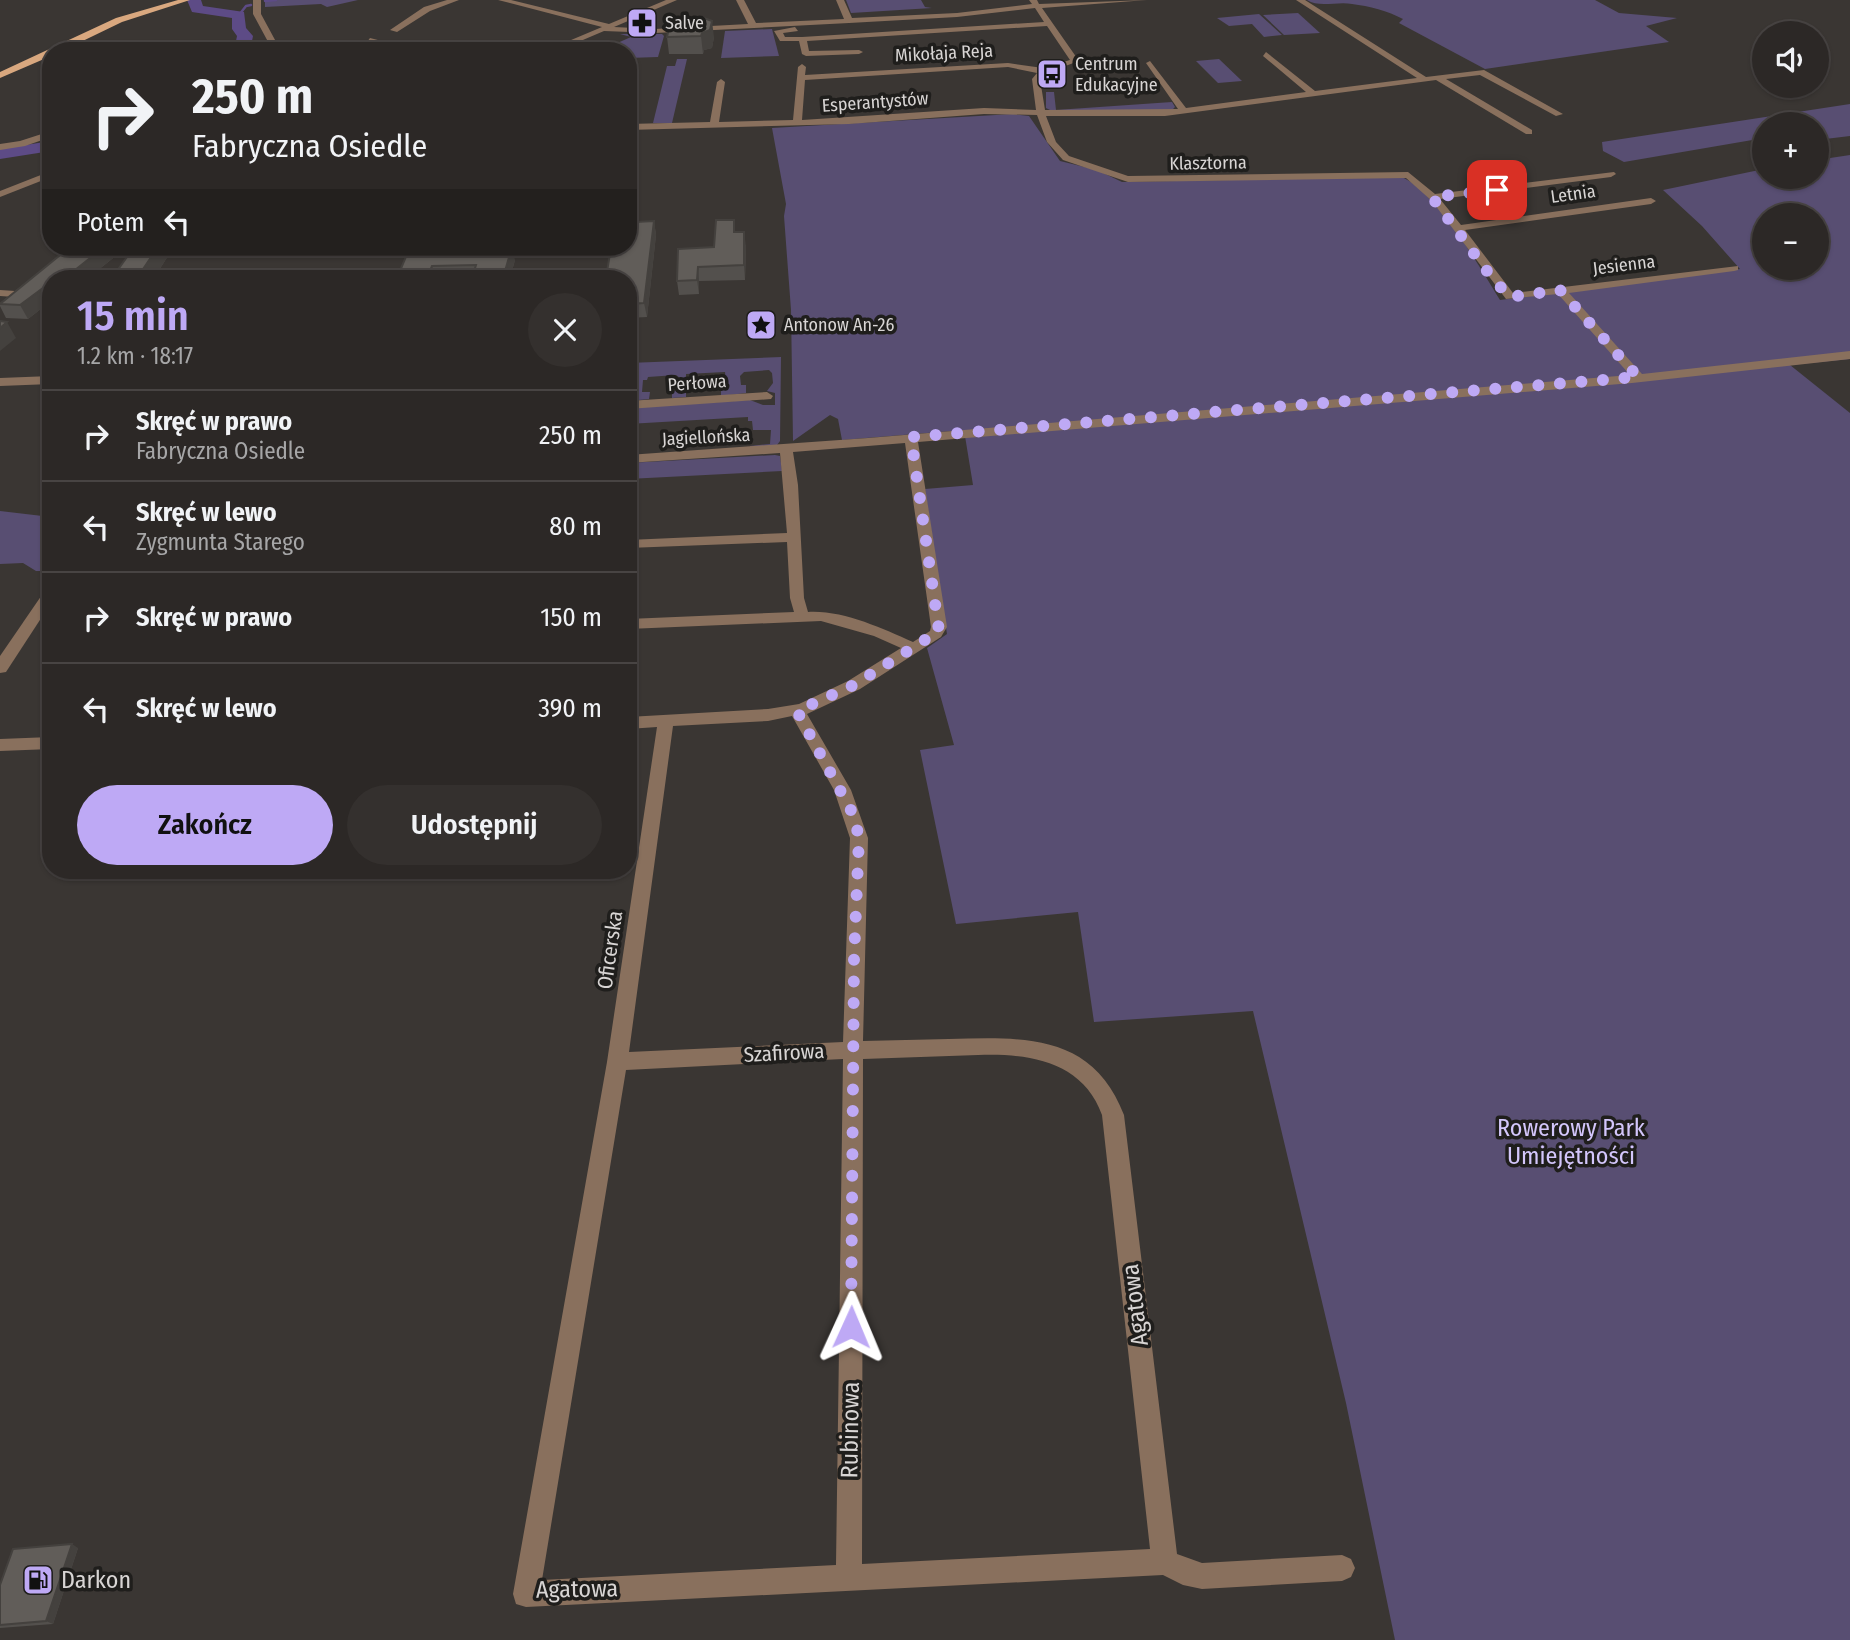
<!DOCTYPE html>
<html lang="pl">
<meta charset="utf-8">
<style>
:root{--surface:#2c2826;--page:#34302e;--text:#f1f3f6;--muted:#a6a6a7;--line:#484443;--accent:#bea9f5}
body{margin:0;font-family:"Fira Sans Condensed",sans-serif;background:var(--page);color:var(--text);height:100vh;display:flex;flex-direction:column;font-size:26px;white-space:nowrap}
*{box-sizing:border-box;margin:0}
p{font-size:23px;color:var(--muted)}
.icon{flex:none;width:38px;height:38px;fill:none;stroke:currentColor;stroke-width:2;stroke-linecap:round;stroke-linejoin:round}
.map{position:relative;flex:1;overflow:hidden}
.drawer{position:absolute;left:42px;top:270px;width:595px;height:609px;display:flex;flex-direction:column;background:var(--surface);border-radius:28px;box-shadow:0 2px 5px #0004,0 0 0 2px var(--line)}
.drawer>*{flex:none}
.banner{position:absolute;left:42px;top:42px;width:595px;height:214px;border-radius:28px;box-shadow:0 2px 5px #0004,0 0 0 2px var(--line);background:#2c2826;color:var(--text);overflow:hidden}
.tools{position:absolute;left:1752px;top:21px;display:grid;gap:14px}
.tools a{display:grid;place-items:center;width:77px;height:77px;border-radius:50%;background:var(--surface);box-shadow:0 2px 5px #0004,0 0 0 2px var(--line);font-size:35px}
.pin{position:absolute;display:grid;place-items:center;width:60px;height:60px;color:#fff;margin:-30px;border-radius:14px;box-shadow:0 4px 10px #0006}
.me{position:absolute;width:77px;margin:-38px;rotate:1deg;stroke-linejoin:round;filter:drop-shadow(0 0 5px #0008)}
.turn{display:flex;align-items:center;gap:24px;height:147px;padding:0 35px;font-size:32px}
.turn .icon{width:91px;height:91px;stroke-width:2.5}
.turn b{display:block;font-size:49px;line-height:60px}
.then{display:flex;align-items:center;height:66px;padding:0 35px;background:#0003;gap:14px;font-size:26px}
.round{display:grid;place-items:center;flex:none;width:74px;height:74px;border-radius:37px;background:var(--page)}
.head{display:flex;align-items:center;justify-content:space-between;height:119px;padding:0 35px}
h1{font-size:42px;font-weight:600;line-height:52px;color:var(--accent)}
.cta{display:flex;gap:14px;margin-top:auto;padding:14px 35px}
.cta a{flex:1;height:80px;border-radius:42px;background:var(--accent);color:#111;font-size:28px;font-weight:600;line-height:80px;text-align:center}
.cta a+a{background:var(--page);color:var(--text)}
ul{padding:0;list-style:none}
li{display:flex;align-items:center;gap:21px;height:91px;padding:0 35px;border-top:2px solid var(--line)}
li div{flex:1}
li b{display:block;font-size:26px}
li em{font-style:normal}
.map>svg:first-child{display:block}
.green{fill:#584e72;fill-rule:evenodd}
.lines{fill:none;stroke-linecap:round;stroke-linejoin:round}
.stream{stroke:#5d4b86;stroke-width:2.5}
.river{fill:#5d4b86;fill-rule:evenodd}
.minor{fill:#89705d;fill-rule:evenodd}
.major{fill:#d9a87f;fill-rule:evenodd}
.wall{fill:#53504d}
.shaded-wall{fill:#44413e}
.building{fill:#615d59;stroke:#44413e;stroke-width:2}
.route{stroke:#bea9f5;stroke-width:12;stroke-dasharray:0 21.6}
.labels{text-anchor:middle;stroke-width:7;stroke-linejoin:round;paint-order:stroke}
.far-poi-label{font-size:18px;fill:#d8d5d4;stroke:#1f1e1c;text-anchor:start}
.far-street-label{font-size:18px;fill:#d8d5d4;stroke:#1f1e1c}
.street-label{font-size:21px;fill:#d8d5d4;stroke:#1f1e1c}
.near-park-label{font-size:24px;fill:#d3c6fb;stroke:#1f1e1c}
.near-street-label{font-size:24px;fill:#d8d5d4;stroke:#1f1e1c}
.near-poi-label{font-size:24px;fill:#d8d5d4;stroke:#1f1e1c;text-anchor:start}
</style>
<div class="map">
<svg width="1850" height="1640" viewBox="0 0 1850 1640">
<rect width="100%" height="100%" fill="#3a3633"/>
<g class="green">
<polygon points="276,0 358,0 327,7 321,4 265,7 265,1"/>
<polygon points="846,0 921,0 925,7 932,8 851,13"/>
<path d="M1307,0H1595L1619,13L1677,18L1646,26L1669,42L1485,69L1399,23L1403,19C1388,11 1369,6 1352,4C1338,1 1319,8 1307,0Z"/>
<polygon points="1298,13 1320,33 1284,35 1263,15"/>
<polygon points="1259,14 1282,35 1264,37 1252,24 1229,26 1217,18"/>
<polygon points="772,29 779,56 721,58 725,31"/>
<polygon points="620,34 662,34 664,36 658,57 628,58 628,51 599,51 631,37"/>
<polygon points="677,59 687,59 672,123 653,123 667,66 675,66"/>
<polygon points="1219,59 1242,81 1218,83 1196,61"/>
<polygon points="1046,92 1054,92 1056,110 1172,102 1175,107 1172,110 1050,110 1046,108"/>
<polygon points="1850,104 1850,136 1817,140 1816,124 1764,124 1764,138 1624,162 1603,151 1602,142"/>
<path d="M1013,114L1029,116L1060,161L1097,170L1122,182L1402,177C1439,194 1478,265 1500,300L1740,269L1702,226L1663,190L1764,169V177H1816L1817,160L1850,155V359L1790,365L1850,413V1640H1395L1346,1403L1253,1011L1094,1022L1078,912L956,924L920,750L954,745L927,648L947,634L925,489L973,485L964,430L842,440L838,419L830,415L793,441L791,310L784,216L786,204L772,128ZM1764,215H1816V268H1764Z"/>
<polygon points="781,357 780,441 777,445 750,449 750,446 770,444 771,430 753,430 752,421 748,421 748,417 628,424 628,408 750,400 763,405 775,405 775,393 767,391 773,383 772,373 769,370 744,372 740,376 741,385 746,385 746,393 721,396 721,387 726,386 725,372 686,374 686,397 672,398 672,391 680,390 680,378 676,375 648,377 647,380 643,380 642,392 650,392 649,399 628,401 633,400 633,383 630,383 628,374 632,364 628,363"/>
<polygon points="775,455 780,456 782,471 628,479 628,463"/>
<polygon points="0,511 51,517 51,571 36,571 23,563 0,564"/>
</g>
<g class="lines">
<g class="stream">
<polyline points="265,1 276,0"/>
<polyline points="239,15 246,6 251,5"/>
</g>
<g class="river">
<polygon points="187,0 201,0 203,6 244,12 246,28 253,36 250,51 234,51 237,36 232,29 232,18 192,12"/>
<polygon points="51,141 51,151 0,159 0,149"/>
</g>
<g class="minor">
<polygon points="253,0 261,0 261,14 281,51 273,51 253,14"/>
<polygon points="447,0 459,0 430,11 397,32 390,30 424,7"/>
<path d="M498,0H511L609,24L666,0H677L614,27L655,29L748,24L736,0H744L756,23L844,19L836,0H844L852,18L957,13L1032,4L1029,0H1037L1039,4L1147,0L1042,8L1079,61L1046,73L1040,79L1045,110L1178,109L1146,63L1150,61L1186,108L1306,92L1263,56L1266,52L1315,91L1417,78L1296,0H1305L1426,77L1484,70L1563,114L1556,116L1480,75L1446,79L1532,130V134H1526L1436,80L1165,116H1046L1056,142L1069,156L1128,176L1408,172L1435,194L1614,172L1616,174L1611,177L1440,199L1461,225L1651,198L1656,201L1651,204L1465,230L1513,293L1738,266V270L1734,271L1569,293L1642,374L1850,351V359L1632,383L918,442L947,627L941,637L860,689L807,714L851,790L868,838L863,1041C892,1040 920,1040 949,1039C1023,1037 1093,1033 1124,1115L1177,1554L1202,1563L1342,1555L1351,1559L1355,1568L1351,1577L1342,1581L1202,1589L1183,1585L1163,1575L526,1607L516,1604L513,1594L607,1062L657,727L628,729V717L768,709L799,704L848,681L901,648L874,636L821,621L628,629V619L794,612L790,598L787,542L628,548V540L787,533L780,453L628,463V455L868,438L1630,375L1558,294L1506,299L1432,201L1406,178L1128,182L1063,160L1047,142L1037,115L984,114L849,124L628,130V124L710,122L717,82L721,79L725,82L719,122L793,120L798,67L802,64L806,67L805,75L1008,63L1043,68L1070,60L1047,26L807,41L809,51L859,50L863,52L859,54L806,56L802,54L799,41H780L774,31L795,27L798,31L783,33L785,37H802L1044,22L1035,8L957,17L849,23L655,33L604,31L557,51H545L602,27ZM1008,67L1037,73L1032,79L1036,110L984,108L802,120L805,80ZM905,443L931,627L930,631L913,642C881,628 843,610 808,612L804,598L798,485L793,452ZM792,716L834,790L850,838L843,1042L629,1052L673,726L768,721ZM978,1055C1028,1053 1083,1061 1102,1115L1150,1549L862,1564L863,1059ZM843,1059L836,1565L542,1580L626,1070Z"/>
<polygon points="370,38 413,49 414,51 400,51 367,42"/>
<polygon points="462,44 483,49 484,51 459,48"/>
<polygon points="51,131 51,137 25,146 0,150 0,144 20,141"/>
<polygon points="51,171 51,177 0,197 0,191"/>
<polygon points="0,290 15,291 21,294 15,297 0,296"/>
<polygon points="51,376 51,384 0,386 0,378"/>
<polygon points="767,392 773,396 771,399 628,409 628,401"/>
<polygon points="51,587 51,603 6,672 0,673 0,656 46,589"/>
<polygon points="51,737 51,749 0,751 0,739"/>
</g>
<polygon class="major" points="178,0 190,0 122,22 62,51 51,51 51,56 0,78 0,72 116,18"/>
</g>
<g class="wall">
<polygon points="670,23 714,37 712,48 704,50 703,54 669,54 667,37"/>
<polygon points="637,213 638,222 654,221 656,235 647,317 628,318 628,278"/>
<polygon points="735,232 746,246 745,280 699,281 699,294 679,295 677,281 714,247"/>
<polygon points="70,247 127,247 88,278 51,278 51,301 28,319 6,318 0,306 0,303"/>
<polygon points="134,247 237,247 212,248 208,255 168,256 154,278 103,278 112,278"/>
<polygon points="360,247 396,247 385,248 383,252 362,253"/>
<polygon points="410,247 515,260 510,278 397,278"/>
<polygon points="78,1548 53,1624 0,1628 0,1585"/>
</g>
<g class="shaded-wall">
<polygon points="712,21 714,37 712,48 704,50 703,54 701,36 702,33"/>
<polygon points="654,221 656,235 647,317 644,303"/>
<polygon points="744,232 746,246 745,280 744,265"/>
<polygon points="104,247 127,247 88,278 65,278"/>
<polygon points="158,247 164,247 168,256 154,278 137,278"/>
<polygon points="204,247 212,247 208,255"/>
<polygon points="263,247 300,247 299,248 266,252"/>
<polygon points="512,247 515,260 510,278 503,278"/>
<polygon points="432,266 435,278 427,278"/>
<polygon points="698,267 699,281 699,294 697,280"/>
<polygon points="51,282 51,301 28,319 20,305"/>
<polygon points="7,322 16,338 0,351 0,328"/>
<polygon points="72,1544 78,1548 53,1624 46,1621"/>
</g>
<g class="building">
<polygon points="701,17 712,21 710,30 702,33 701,36 667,37 670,23 688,18"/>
<polygon points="637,213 636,222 654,221 644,303 628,304 628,278 606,278 611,247 628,247 628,214"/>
<polygon points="716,220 734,220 734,232 744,232 744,265 698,267 697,280 677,281 678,249 714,247"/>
<polygon points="70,247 104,247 65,278 51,278 51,282 20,305 0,304"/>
<polygon points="134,247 158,247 137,278 103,278 112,278"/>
<polygon points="410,247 512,247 503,278 472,278 476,265 432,266 427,278 397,278"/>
<polygon points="0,321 7,322 0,328"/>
<polygon points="72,1544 46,1621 0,1625 0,1585 13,1549"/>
</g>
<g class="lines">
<polyline class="route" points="851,1327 854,958 859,838 854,816 797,711 854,685 939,631 911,437 1638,377 1560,290 1510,297 1493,279 1432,197 1497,190"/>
</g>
<defs>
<g id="pharmacy-square" transform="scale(1.575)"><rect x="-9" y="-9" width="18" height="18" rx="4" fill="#bea9f5" stroke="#1f1e1c"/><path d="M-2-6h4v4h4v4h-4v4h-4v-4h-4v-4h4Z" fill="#111"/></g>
<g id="bus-square" transform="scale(1.575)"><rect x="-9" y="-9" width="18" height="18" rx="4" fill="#bea9f5" stroke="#1f1e1c"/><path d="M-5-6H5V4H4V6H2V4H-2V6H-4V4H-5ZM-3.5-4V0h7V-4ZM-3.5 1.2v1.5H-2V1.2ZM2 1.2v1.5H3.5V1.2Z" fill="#111"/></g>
<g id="sight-square" transform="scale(1.575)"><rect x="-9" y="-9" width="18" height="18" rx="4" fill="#bea9f5" stroke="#1f1e1c"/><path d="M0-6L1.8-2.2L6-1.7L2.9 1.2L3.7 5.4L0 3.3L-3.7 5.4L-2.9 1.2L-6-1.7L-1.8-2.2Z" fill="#111"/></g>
<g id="fuel-square" transform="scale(1.575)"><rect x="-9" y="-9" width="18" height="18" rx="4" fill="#bea9f5" stroke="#1f1e1c"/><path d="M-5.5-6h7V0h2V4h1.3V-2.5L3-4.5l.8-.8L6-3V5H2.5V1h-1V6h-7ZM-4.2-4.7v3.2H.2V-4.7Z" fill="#111"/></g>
</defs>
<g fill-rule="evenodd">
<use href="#pharmacy-square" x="642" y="23"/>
<use href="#bus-square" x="1052" y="74"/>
<use href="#sight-square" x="761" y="325"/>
<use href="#fuel-square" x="38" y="1580"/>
</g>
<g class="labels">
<g class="far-poi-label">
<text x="665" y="29">Salve</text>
<text x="1075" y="70">Centrum<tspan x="1075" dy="21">Edukacyjne</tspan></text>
<text x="784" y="331">Antonow An-26</text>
</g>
<g class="far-street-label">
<text transform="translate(944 53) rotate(-3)" y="6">Mikołaja Reja</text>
<text transform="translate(875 102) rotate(-4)" y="6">Esperantystów</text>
<text transform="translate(1208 163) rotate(-1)" y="6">Klasztorna</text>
<text transform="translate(1573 194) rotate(-8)" y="6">Letnia</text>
<text transform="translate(1624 265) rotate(-7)" y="6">Jesienna</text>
<text transform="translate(697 383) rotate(-4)" y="6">Perłowa</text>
<text transform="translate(706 437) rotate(-3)" y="6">Jagiellońska</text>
</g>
<g class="street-label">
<text transform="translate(610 950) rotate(-82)" y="7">Oficerska</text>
<text transform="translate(784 1053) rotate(-3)" y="7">Szafirowa</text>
</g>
<g class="near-park-label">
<text x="1571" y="1136">Rowerowy Park<tspan x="1571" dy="28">Umiejętności</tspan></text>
</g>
<g class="near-street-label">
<text transform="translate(1135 1305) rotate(-97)" y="8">Agatowa</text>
<text transform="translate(850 1430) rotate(-89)" y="8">Rubinowa</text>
<text transform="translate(577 1589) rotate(-1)" y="8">Agatowa</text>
</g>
<g class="near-poi-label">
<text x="61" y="1588">Darkon</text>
</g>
</g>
</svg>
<div class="tools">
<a><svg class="icon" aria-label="sound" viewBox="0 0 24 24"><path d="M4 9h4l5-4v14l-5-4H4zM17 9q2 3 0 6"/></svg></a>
<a>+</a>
<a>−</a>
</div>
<div class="pin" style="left:1497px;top:190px;background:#d93025"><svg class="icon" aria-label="arrive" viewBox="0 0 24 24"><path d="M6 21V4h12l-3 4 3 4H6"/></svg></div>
<svg class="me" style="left:851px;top:1327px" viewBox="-20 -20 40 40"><path d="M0-17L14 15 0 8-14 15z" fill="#bea9f5" stroke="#fff" stroke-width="4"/></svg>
<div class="banner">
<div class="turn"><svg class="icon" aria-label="right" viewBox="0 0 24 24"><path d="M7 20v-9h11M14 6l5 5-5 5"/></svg><div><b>250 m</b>Fabryczna Osiedle</div></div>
<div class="then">Potem<svg class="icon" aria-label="left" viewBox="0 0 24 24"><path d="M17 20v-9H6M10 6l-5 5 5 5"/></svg></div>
</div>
<section class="drawer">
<div class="head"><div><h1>15 min</h1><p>1.2 km · 18:17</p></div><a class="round"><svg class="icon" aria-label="close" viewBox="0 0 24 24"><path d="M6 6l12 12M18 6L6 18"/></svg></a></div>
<ul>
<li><svg class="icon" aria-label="right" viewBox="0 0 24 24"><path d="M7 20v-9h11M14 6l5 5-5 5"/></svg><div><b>Skręć w prawo</b><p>Fabryczna Osiedle</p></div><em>250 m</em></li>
<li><svg class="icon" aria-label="left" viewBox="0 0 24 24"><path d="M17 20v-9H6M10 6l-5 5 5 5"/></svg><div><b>Skręć w lewo</b><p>Zygmunta Starego</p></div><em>80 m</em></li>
<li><svg class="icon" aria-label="right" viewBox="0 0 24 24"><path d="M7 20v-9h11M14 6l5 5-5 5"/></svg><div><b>Skręć w prawo</b></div><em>150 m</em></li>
<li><svg class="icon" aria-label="left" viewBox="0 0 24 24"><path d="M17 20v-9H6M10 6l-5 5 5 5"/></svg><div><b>Skręć w lewo</b></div><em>390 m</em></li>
</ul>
<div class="cta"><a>Zakończ</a><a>Udostępnij</a></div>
</section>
</div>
